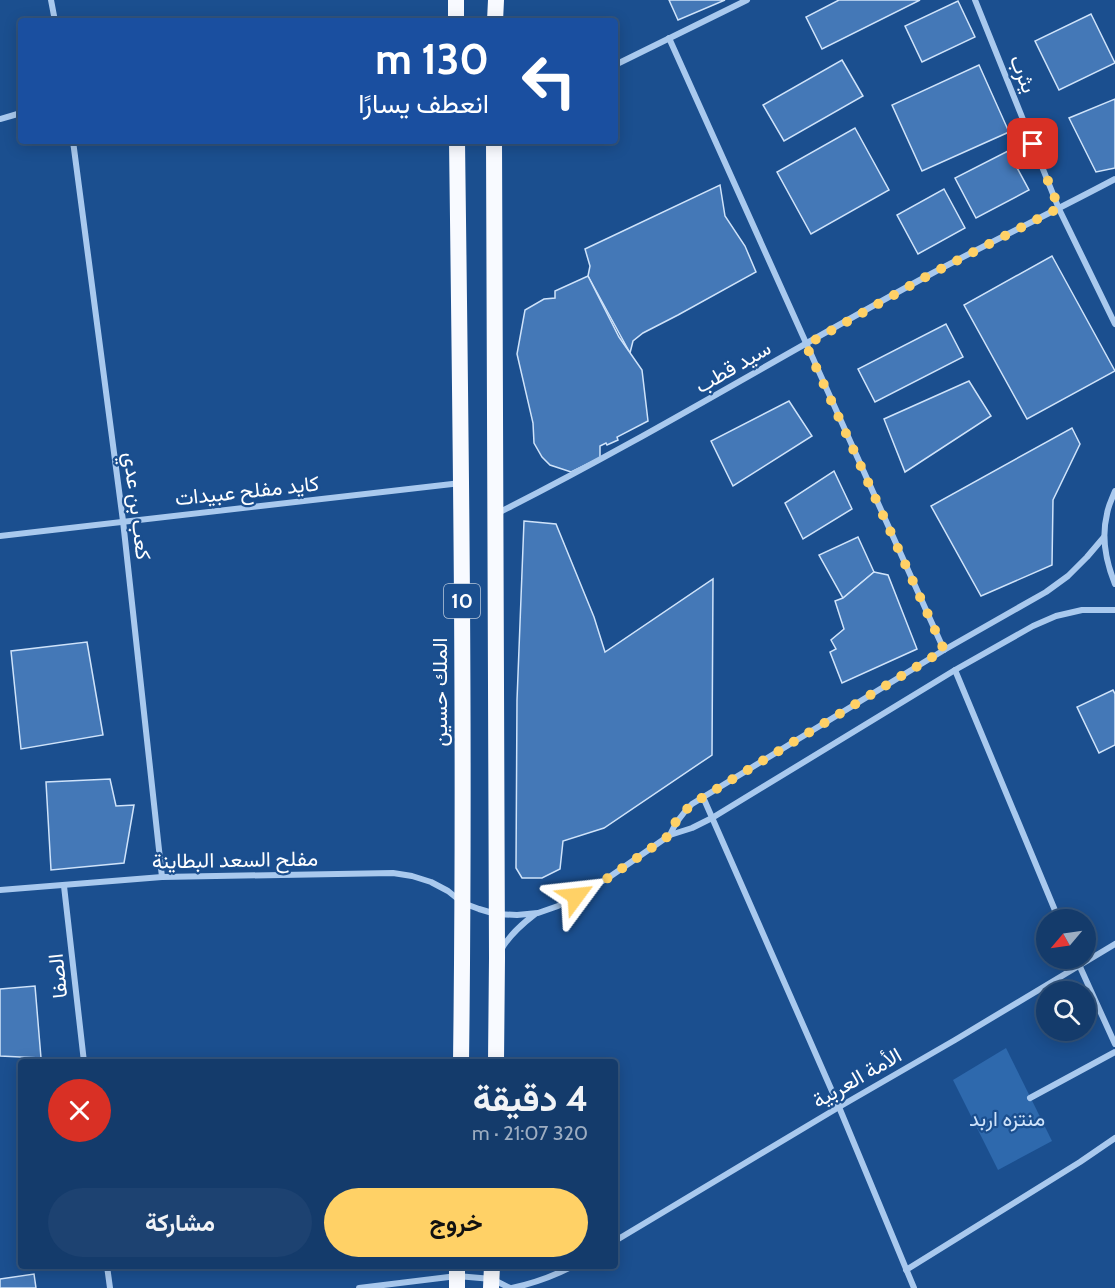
<!DOCTYPE html>
<html lang="ar">
<meta charset="utf-8">
<style>
:root{--surface:#143b6b;--page:#1d4271;--text:#f1f3f6;--muted:#9dadc1;--line:#33557e;--accent:#ffd166}
body{margin:0;font-family:Cabin,Vazirmatn,sans-serif;background:var(--page);color:var(--text);direction:rtl;height:100vh;display:flex;flex-direction:column;font-size:22px;white-space:nowrap}
*{box-sizing:border-box;margin:0}
p{font-size:20px;color:var(--muted)}
.icon{flex:none;width:33px;height:33px;fill:none;stroke:currentColor;stroke-width:2;stroke-linecap:round;stroke-linejoin:round}
.map{position:relative;flex:1;overflow:hidden;direction:ltr}
.sheet{position:absolute;left:18px;top:1059px;width:600px;height:210px;display:flex;flex-direction:column;background:var(--surface);border-radius:6px;box-shadow:0 3px 15px #0003,0 0 0 2px var(--line);direction:rtl}
.sheet>*{flex:none}
.hud{position:absolute;left:18px;top:18px;width:600px;height:126px;border-radius:6px;box-shadow:0 3px 15px #0003,0 0 0 2px var(--line);direction:rtl;background:#1a4fa0;color:#fff;overflow:hidden}
.needle{width:39px;rotate:241deg}
.controls{position:absolute;left:1036px;top:909px;display:grid;gap:12px}
.controls a{display:grid;place-items:center;width:60px;height:60px;border-radius:50%;background:var(--surface);box-shadow:0 3px 15px #0003,0 0 0 2px var(--line);font-size:30px}
.pin{position:absolute;display:grid;place-items:center;width:51px;height:51px;color:#fff;margin:-26px;border-radius:12px;box-shadow:0 3px 9px #0006}
.me{position:absolute;width:66px;margin:-33px;rotate:60deg;stroke-linejoin:round;filter:drop-shadow(0 0 4px #0008)}
.turn{display:flex;align-items:center;gap:21px;height:126px;padding:0 30px;font-size:27px}
.turn .icon{width:78px;height:78px;stroke-width:2.5}
.turn b{display:block;font-size:42px;line-height:51px}
.round{display:grid;place-items:center;flex:none;width:63px;height:63px;border-radius:32px;background:var(--page)}
.overview{display:flex;align-items:center;justify-content:space-between;height:102px;padding:0 30px}
h1{font-size:36px;font-weight:700;line-height:45px}
.action{display:flex;gap:12px;margin-top:auto;padding:12px 30px}
.action a{flex:1;height:69px;border-radius:36px;background:var(--accent);color:#111;font-size:24px;font-weight:700;line-height:69px;text-align:center}
.action a+a{background:var(--page);color:var(--text)}
.map>svg:first-child{display:block}
.green{fill:#2e69ad}
.building{fill:#4478b7;stroke:#cfe3fa;stroke-width:1.5}
.lines{fill:none;stroke-linecap:round;stroke-linejoin:round}
.minor{stroke:#a9c9ee;stroke-width:6}
.trunk{stroke:#f8faff;stroke-width:16}
.route{stroke:#ffd166;stroke-width:10;stroke-dasharray:0 18}
.labels{text-anchor:middle;stroke-width:4.5;stroke-linejoin:round;paint-order:stroke}
.shield{fill:#1b4f8f;stroke:#bbcadd;stroke-width:1.5}
.shield-label{font-size:20px;font-weight:bold;fill:#fff}
.street-label{font-size:21px;fill:#fff;stroke:#1b4f8f}
.park-label{font-size:21px;fill:#cfe3fa;stroke:#1b4f8f}
</style>
<div class="map">
<svg width="1115" height="1288" viewBox="0 0 1115 1288">
<rect width="100%" height="100%" fill="#1b4f8f"/>
<polygon class="green" points="1006,1048 1052,1141 998,1170 953,1080"/>
<g class="building">
<polygon points="669,0 725,0 678,20"/>
<polygon points="839,0 920,0 822,49 806,17"/>
<polygon points="958,1 975,37 922,62 905,26"/>
<polygon points="1091,14 1115,63 1059,90 1035,41"/>
<polygon points="842,60 863,96 784,141 763,105"/>
<polygon points="979,65 1009,132 922,171 892,105"/>
<polygon points="1115,99 1115,168 1096,172 1069,118"/>
<polygon points="855,128 889,190 811,234 777,172"/>
<polygon points="1008,151 1029,190 976,218 955,178"/>
<polygon points="720,185 725,216 745,246 756,272 678,315 643,333 633,341 630,353 588,276 590,266 585,249"/>
<polygon points="944,189 965,228 918,254 897,215"/>
<polygon points="1052,256 1115,371 1027,419 964,305"/>
<polygon points="588,276 619,337 642,370 648,421 617,437 618,440 607,445 606,443 600,446 600,458 571,472 550,465 542,457 534,443 533,423 517,354 525,310 544,299 555,298 555,291"/>
<polygon points="946,324 963,357 875,402 858,369"/>
<polygon points="969,381 991,416 905,472 884,419"/>
<polygon points="789,401 812,436 733,486 711,441"/>
<polygon points="1072,428 1080,444 1053,500 1052,565 981,596 931,506"/>
<polygon points="834,471 852,509 803,539 785,503"/>
<polygon points="524,521 556,524 594,617 605,652 713,579 712,755 604,828 563,841 560,869 542,878 522,878 516,868 517,700"/>
<polygon points="858,537 874,572 843,598 819,555"/>
<polygon points="874,572 888,575 917,649 842,683 830,652 836,649 831,640 844,629 835,601 843,598"/>
<polygon points="87,642 103,735 21,749 11,651"/>
<polygon points="1113,690 1115,694 1115,745 1099,753 1077,707"/>
<polygon points="110,779 116,806 134,805 124,863 51,870 46,782"/>
<polygon points="35,986 41,1058 0,1056 0,989"/>
<polygon points="34,1274 36,1288 0,1288 0,1279"/>
</g>
<g class="lines">
<g class="minor">
<polyline points="51,0 55,21"/>
<polyline points="975,0 1059,209 1115,324"/>
<polyline points="669,38 944,650"/>
<polyline points="615,65 747,0"/>
<polyline points="0,119 21,113"/>
<polyline points="73,141 123,521 162,877"/>
<path d="M1115,491C1112,499 1108,506 1107,514C1101,538 1106,562 1115,584"/>
<path d="M498,513C645,439 785,353 929,275C990,242 1053,212 1115,179"/>
<polyline points="0,536 461,483"/>
<polyline points="955,670 1059,920"/>
<polyline points="703,797 839,1107 914,1288"/>
<path d="M670,835C675,823 682,814 692,804L944,650L1046,592L1068,576L1087,557L1104,537"/>
<polyline points="64,886 84,1062"/>
<polyline points="0,890 162,877 393,873 412,876 431,882 448,891 463,903 479,909 496,914 517,915 538,913 558,906 608,878 670,835 692,828 712,818 955,670 1033,626 1056,616 1082,610 1115,610"/>
<path d="M501,950C509,935 522,924 535,914"/>
<polyline points="1076,958 1115,1044"/>
<polyline points="1030,1098 1115,1052"/>
<polyline points="615,1241 839,1107 955,1040 1115,944"/>
<polyline points="107,1266 110,1288"/>
<polyline points="906,1270 1080,1162 1115,1138"/>
<polyline points="359,1288 457,1276 492,1279 510,1288"/>
<path d="M512,1288C535,1283 552,1277 573,1266"/>
</g>
<g class="trunk">
<polyline points="456,21 456,0"/>
<polyline points="495,21 496,0"/>
<path d="M457,141C461,448 465,755 461,1062"/>
<polyline points="494,141 497,958 496,1062"/>
<polyline points="457,1288 457,1266"/>
<polyline points="491,1288 492,1266"/>
</g>
</g>
<g class="lines">
<polyline class="route" points="576,896 608,878 670,835 675,823 683,813 692,804 944,650 806,345 929,275 1059,208 1033,144"/>
</g>
<g class="labels">
<rect class="shield" x="444" y="584" width="36" height="34" rx="4.5"/>
<g class="shield-label">
<text x="462" y="608">10</text>
</g>
<g class="street-label">
<text transform="translate(1023 74) rotate(68)" y="7">يثرب</text>
<text transform="translate(733 367) rotate(-30)" y="7">سيد قطب</text>
<text transform="translate(247 491) rotate(-6)" y="7">كايد مفلح عبيدات</text>
<text transform="translate(137 506) rotate(83)" y="7">كعب بن عدي</text>
<text transform="translate(440 692) rotate(-90)" y="7">الملك حسين</text>
<text transform="translate(235 860) rotate(-1)" y="7">مفلح السعد البطاينة</text>
<text transform="translate(58 976) rotate(-96)" y="7">الصفا</text>
<text transform="translate(857 1078) rotate(-30)" y="7">الأمة العربية</text>
</g>
<g class="park-label">
<text x="1007" y="1126">منتزه اربد</text>
</g>
</g>
</svg>
<div class="controls">
<a><svg class="needle" viewBox="-14 -14 28 28"><path d="M0-13l5 13h-10z" fill="#e53935"/><path d="M0 13l5-13h-10z" fill="#9dadc1"/></svg></a>
<a><svg class="icon" aria-label="search" viewBox="0 0 24 24"><circle cx="10" cy="10" r="6"/><path d="M15 15l6 6"/></svg></a>
</div>
<div class="pin" style="left:1033px;top:144px;background:#d93025"><svg class="icon" aria-label="arrive" viewBox="0 0 24 24"><path d="M6 21V4h12l-3 4 3 4H6"/></svg></div>
<svg class="me" style="left:576px;top:896px" viewBox="-20 -20 40 40"><path d="M0-17L14 15 0 8-14 15z" fill="#ffd166" stroke="#fff" stroke-width="4"/></svg>
<div class="hud">
<div class="turn"><svg class="icon" aria-label="left" viewBox="0 0 24 24"><path d="M17 20v-9H6M10 6l-5 5 5 5"/></svg><div><b>130 m</b>انعطف يسارًا</div></div>
</div>
<section class="sheet">
<div class="overview"><div><h1>4 دقيقة</h1><p>320 m · 21:07</p></div><a class="round" style="background:#d93025;color:#fff"><svg class="icon" aria-label="close" viewBox="0 0 24 24"><path d="M6 6l12 12M18 6L6 18"/></svg></a></div>
<div class="action"><a>خروج</a><a>مشاركة</a></div>
</section>
</div>
